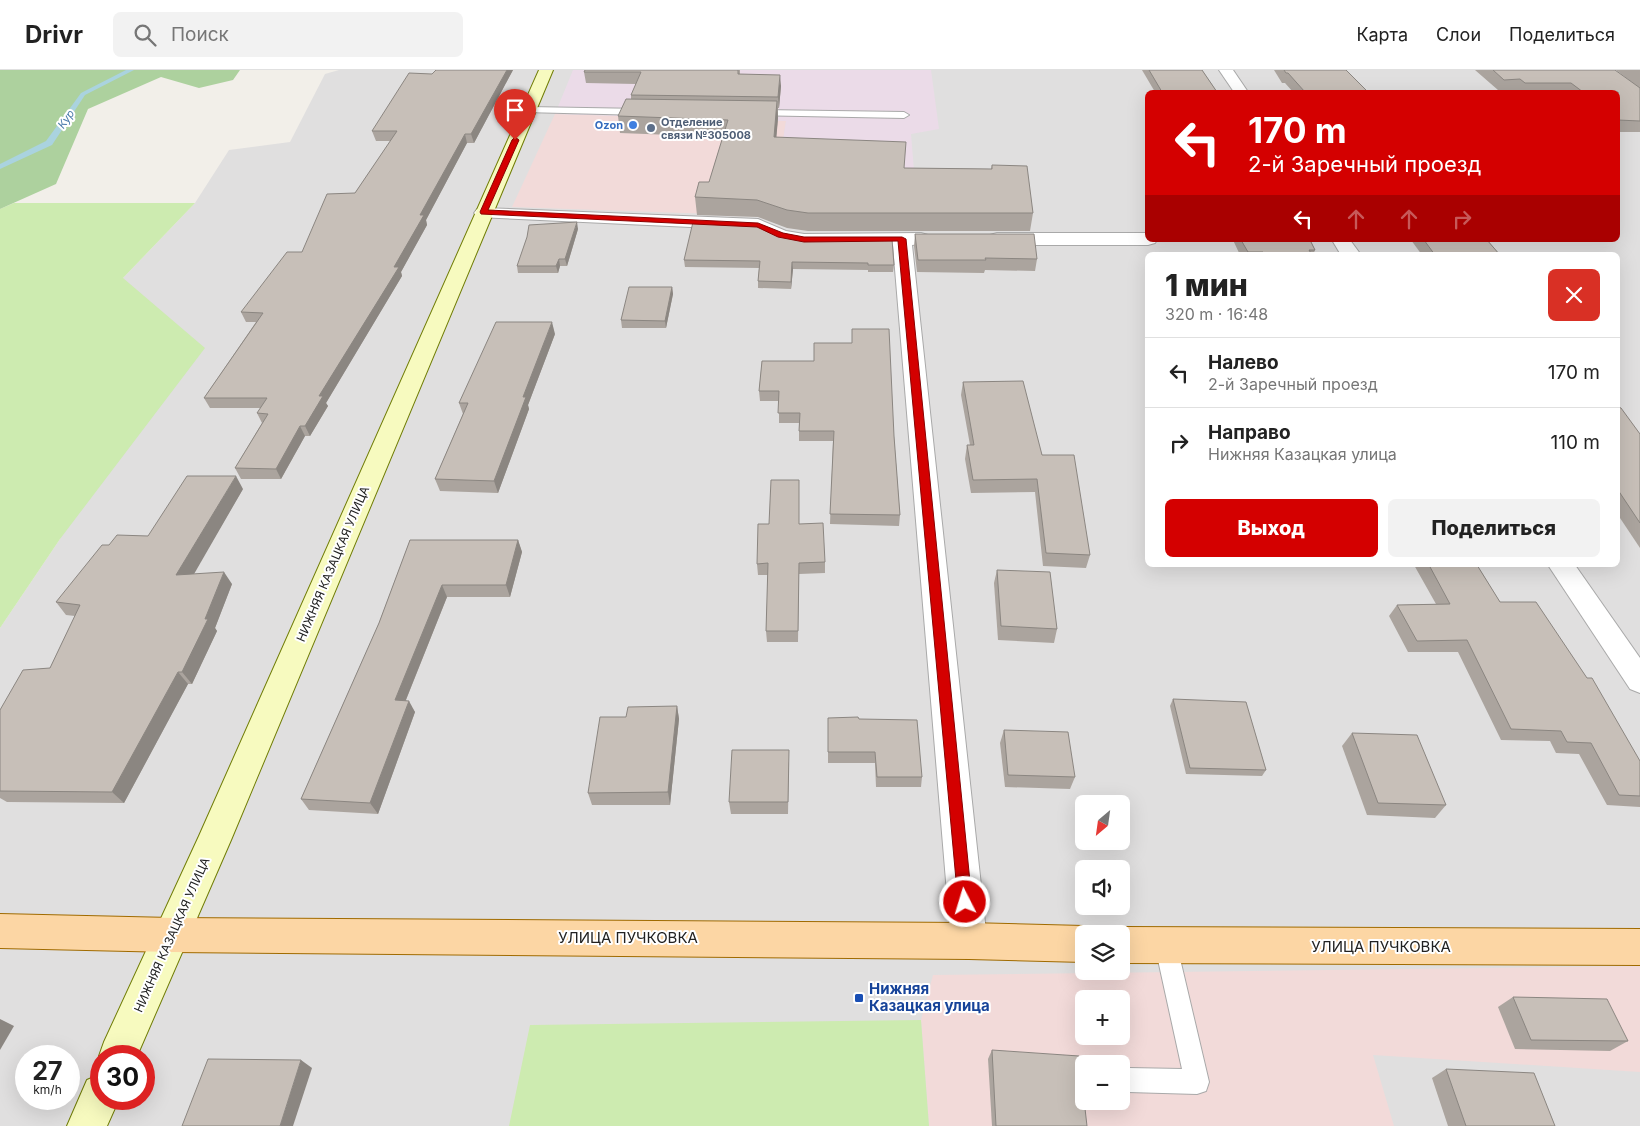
<!DOCTYPE html>
<html lang="ru">
<meta charset="utf-8">
<style>
:root{--surface:#fff;--page:#f2f2f2;--text:#222;--muted:#767676;--line:#e0e0e0;--accent:#d40000}
body{margin:0;font-family:Inter,sans-serif;background:var(--page);color:var(--text);height:100vh;display:flex;flex-direction:column;font-size:19px;white-space:nowrap}
*{box-sizing:border-box;margin:0}
p{font-size:16px;color:var(--muted)}
.icon{flex:none;width:28px;height:28px;fill:none;stroke:currentColor;stroke-width:2;stroke-linecap:round;stroke-linejoin:round}
.map{position:relative;flex:1;overflow:hidden}
.drawer{position:absolute;left:1145px;top:182px;width:475px;height:315px;display:flex;flex-direction:column;background:var(--surface);border-radius:8px;box-shadow:0 5px 20px #0002}
.drawer>*{flex:none}
.top-card{position:absolute;left:1145px;top:20px;width:475px;height:152px;border-radius:8px;box-shadow:0 5px 20px #0002;background:#d40000;color:#fff;overflow:hidden}
.needle{width:32px;rotate:209deg}
.buttons{position:absolute;left:1075px;top:725px;display:grid;gap:10px}
.buttons a{display:grid;place-items:center;width:55px;height:55px;border-radius:8px;background:var(--surface);box-shadow:0 5px 20px #0002;font-size:25px}
.speed{position:absolute;left:15px;top:975px;display:flex;gap:10px;font-size:25px;font-weight:700;text-align:center}
.speed>*{display:grid;place-content:center;width:65px;height:65px;border-radius:50%;background:var(--surface);box-shadow:0 5px 20px #0002;line-height:1}
.speed small{font-size:12px;font-weight:400}
.speed .limit{border:8px solid #d22;background:#fff;color:#111}
.pin{position:absolute;display:grid;place-items:center;width:42px;height:42px;color:#fff;margin:-51px -21px;border-radius:50% 50% 50% 0;rotate:-45deg;box-shadow:0 0 5px #0007}
.pin .icon{rotate:45deg}
.me{position:absolute;width:55px;margin:-28px;rotate:355deg;stroke-linejoin:round;filter:drop-shadow(0 0 4px #0008)}
.turn{display:flex;align-items:center;gap:18px;height:105px;padding:0 20px;font-size:22px}
.turn .icon{width:65px;height:65px;stroke-width:2.5}
.turn b{display:block;font-size:35px;line-height:42px}
.lanes{display:flex;align-items:center;height:48px;padding:0 20px;background:#0003;justify-content:center;gap:25px;direction:ltr}
.lanes .off{opacity:.35}
.round{display:grid;place-items:center;flex:none;width:52px;height:52px;border-radius:8px;background:var(--page)}
.head{display:flex;align-items:center;justify-content:space-between;height:85px;padding:0 20px}
h1{font-size:30px;font-weight:800;line-height:38px}
.cta{display:flex;gap:10px;margin-top:auto;padding:10px 20px}
.cta a{flex:1;height:58px;border-radius:8px;background:var(--accent);color:#fff;font-size:20px;font-weight:800;line-height:58px;text-align:center}
.cta a+a{background:var(--page);color:var(--text)}
ul{padding:0;list-style:none}
li{display:flex;align-items:center;gap:15px;height:70px;padding:0 20px;border-top:1px solid var(--line)}
li div{flex:1}
li b{display:block;font-size:19px}
li em{font-style:normal}
header{display:flex;align-items:center;gap:30px;box-sizing:border-box;height:70px;padding:0 25px;background:var(--surface);border-bottom:1px solid var(--line)}
header strong{font-size:24px}
nav{display:flex;gap:28px;margin-inline-start:auto;font-size:18px}
.search{width:350px;height:45px;background:var(--page);display:flex;align-items:center;gap:12px;box-sizing:border-box;padding:0 18px;border-radius:8px;color:var(--muted);font-size:19px}
.map>svg:first-child{display:block}
.residential{fill:#e0dfdf;fill-rule:evenodd}
.commercial{fill:#f2dad9;fill-rule:evenodd}
.industrial{fill:#ebdbe8}
.grass{fill:#cdebb0}
.forest{fill:#add19e}
.lines{fill:none;stroke-linecap:round;stroke-linejoin:round}
.stream{fill:#aad3df;fill-rule:evenodd}
.lane-casing{stroke:#a9a9a9;stroke-width:2}
.street-casing{stroke:#a9a9a9;stroke-width:2}
.secondary-casing{stroke:#707d05;stroke-width:2}
.primary-casing{stroke:#a06b00;stroke-width:2}
.lane{fill:#fff;fill-rule:evenodd}
.street{fill:#fff;fill-rule:evenodd}
.secondary{fill:#f7fabf;fill-rule:evenodd}
.primary{fill:#fcd6a4;fill-rule:evenodd}
.wall{fill:#aba49e}
.shaded-wall{fill:#8b8681}
.building{fill:#c7bfb8;stroke:#8b8681}
.route{fill:#d40000;stroke:#8a0000}
.shop-dot{fill:#3f7fe0;stroke:#fff;stroke-width:2}
.service-dot{fill:#5c6f8a;stroke:#fff;stroke-width:2}
.transit-dot{fill:#1a4fb4;stroke:#fff;stroke-width:2}
.labels{text-anchor:middle;stroke-width:4;stroke-linejoin:round;paint-order:stroke}
.far-water-label{font-size:11px;font-style:italic;fill:#4a7aab;stroke:#fff}
.far-service-label{font-size:11px;font-weight:bold;fill:#4e5e75;stroke:#fff;text-anchor:start}
.far-shop-label{font-size:11px;font-weight:bold;fill:#366cbe;stroke:#fff;text-anchor:end}
.street-label{font-size:12px;fill:#222;stroke:#fff}
.near-street-label{font-size:15px;fill:#222;stroke:#fff}
.near-transit-label{font-size:15px;font-weight:bold;fill:#164399;stroke:#fff;text-anchor:start}
</style>
<header>
<strong>Drivr</strong>
<div class="search"><svg class="icon" aria-label="search" viewBox="0 0 24 24"><circle cx="10" cy="10" r="6"/><path d="M15 15l6 6"/></svg>Поиск</div>
<nav><a>Карта</a><a>Слои</a><a>Поделиться</a></nav>
</header>
<div class="map">
<svg width="1640" height="1056" viewBox="0 0 1640 1056">
<rect width="100%" height="100%" fill="#f2efe9"/>
<path class="residential" d="M339,0H1640V1056H0V558L60,469L123,208L195,133L229,80L290,72L325,4ZM1148,22H1618V170H1148ZM1148,185H1618V495H1148ZM1084,734H1121V771H1084ZM1084,799H1121V836H1084ZM1084,864H1121V901H1084ZM1084,929H1121V966H1084ZM26,986H69V1029H26ZM101,986H144V1029H101ZM1084,994H1121V1031H1084Z"/>
<g class="commercial">
<polygon points="555,44 786,51 771,146 512,137"/>
<path d="M1640,896V1002L1373,985L1394,1056H929L921,950L933,905ZM1084,929H1121V966H1084ZM1084,994H1121V1031H1084Z"/>
</g>
<polygon class="industrial" points="573,0 931,0 939,59 911,64 918,150 771,146 786,51 555,44"/>
<g class="grass">
<polygon points="14,133 195,133 123,208 205,278 60,469 0,558 0,139"/>
<polygon points="921,950 929,1056 509,1056 530,955"/>
</g>
<polygon class="forest" points="0,0 240,0 233,10 199,18 161,7 88,39 56,114 0,139"/>
<g class="lines">
<polygon class="stream" points="126,0 134,0 85,25 52,75 0,99 0,94 46,71 81,23"/>
<g class="lane-casing">
<g id="lane">
<polygon points="528,37 643,39 648,42 643,45 524,42 524,38"/>
<polygon points="754,40 904,42 909,45 904,48 750,45 749,43"/>
<polygon points="1166,865 1174,868 1177,876 1209,1012 1206,1021 1197,1024 1128,1022 1121,1020 1121,1000 1128,998 1182,999 1155,876 1158,868"/>
</g>
</g>
<g class="street-casing">
<g id="street">
<polygon points="1219,0 1233,0 1248,22 1234,22"/>
<path d="M483,138L758,149L786,161L804,164L921,163L928,165L930,169L928,173L912,175L987,871L982,883L969,889L956,883L951,871L893,175C844,175 800,181 755,160L477,147L474,143L477,139Z"/>
<polygon points="997,163 1148,163 1148,170 1157,170 1155,173 1148,175 997,175 990,173 988,169 990,165"/>
<polygon points="1332,170 1350,170 1361,185 1341,185"/>
<polygon points="1548,495 1575,495 1640,588 1640,623 1630,619"/>
</g>
</g>
<g class="secondary-casing">
<g id="secondary">
<polygon points="539,0 553,0 231,770 137,986 101,986 101,992 99,986 104,972 199,766"/>
<polygon points="101,1004 101,1029 119,1029 107,1056 67,1056 87,1010"/>
</g>
</g>
<g class="primary-casing">
<g id="primary">
<polygon points="0,844 172,848 969,853 1084,856 1098,864 1084,864 1084,892 969,889 172,882 0,878"/>
<polygon points="1121,857 1640,859 1640,895 1121,893 1121,864 1108,864"/>
</g>
</g>
<use href="#lane" class="lane"/>
<use href="#street" class="street"/>
<use href="#secondary" class="secondary"/>
<use href="#primary" class="primary"/>
</g>
<g class="wall">
<polygon points="513,0 474,73 467,73 426,150 427,155 401,202 402,206 326,333 328,336 310,366 305,366 281,409 241,409 235,398 262,353 257,343 261,338 210,338 204,328 256,252 246,252 241,242 302,182 355,123 391,71 376,71 372,61 432,4"/>
<polygon points="585,0 740,0 740,4 781,16 779,38 778,38 778,48 776,67 904,98 991,99 992,95 1033,143 1030,161 808,161 787,158 758,147 697,145 695,127 709,112 723,67 620,63 618,46 631,29 631,25 636,14 586,13 584,2"/>
<polygon points="1142,0 1202,0 1217,22 1155,22"/>
<polygon points="1274,0 1346,0 1368,22 1293,22 1285,13 1282,13"/>
<polygon points="1475,0 1615,0 1638,17 1616,0 1640,0 1640,62 1618,62 1618,22 1518,22 1515,20 1498,20"/>
<polygon points="578,159 567,196 560,196 558,203 518,203 517,196"/>
<polygon points="771,161 894,195 893,202 868,202 868,200 793,199 791,219 758,218 758,211 759,198 685,197 684,190"/>
<polygon points="915,164 1037,189 1035,201 985,200 984,203 917,202 914,176"/>
<polygon points="1233,170 1310,170 1315,180 1313,185 1240,185"/>
<polygon points="1411,170 1487,170 1500,185 1422,185"/>
<polygon points="672,217 673,224 666,258 622,258 621,250"/>
<polygon points="555,264 528,335 529,339 498,423 440,421 435,409 463,344 459,333"/>
<polygon points="762,291 894,366 900,445 899,456 830,454 833,371 799,371 799,353 779,353 779,331 760,331 759,321"/>
<polygon points="963,312 1042,385 1090,485 1086,498 1043,496 1035,422 971,423 965,389 967,375 970,375 961,325"/>
<polygon points="1618,337 1640,364 1640,478 1618,445"/>
<polygon points="243,419 193,504 232,514 215,558 217,561 192,614 188,614 124,733 7,732 0,728 0,640 50,598 75,546 66,545 56,532 109,475 148,466"/>
<polygon points="799,454 825,492 825,503 799,504 798,572 767,572 766,561 768,505 758,505 757,494"/>
<polygon points="410,470 518,470 522,482 510,527 447,527 406,630 415,642 378,744 309,740 301,729 379,553"/>
<polygon points="1414,495 1477,495 1500,532 1640,691 1640,737 1607,735 1579,684 1556,683 1550,671 1501,670 1458,582 1408,582 1389,546 1397,535 1436,534"/>
<polygon points="997,500 1057,559 1054,573 998,570 994,513"/>
<polygon points="1173,629 1266,700 1262,706 1186,704 1170,636"/>
<polygon points="677,636 679,649 670,735 592,735 588,723 626,647"/>
<polygon points="828,648 859,649 922,707 921,717 876,717 875,693 828,693"/>
<polygon points="1004,660 1075,707 1070,719 1005,717 1000,673"/>
<polygon points="1352,663 1446,735 1435,748 1367,745 1342,676"/>
<polygon points="789,692 788,744 731,744 729,732"/>
<polygon points="1513,927 1628,971 1610,981 1515,979 1498,937"/>
<polygon points="992,980 1087,1056 992,1056 988,989"/>
<polygon points="1446,999 1555,1056 1448,1056 1432,1008"/>
</g>
<g class="shaded-wall">
<polygon points="507,0 513,0 474,73 471,64"/>
<polygon points="780,5 781,16 779,38 778,27"/>
<polygon points="777,31 778,48 775,84 774,67"/>
<polygon points="465,64 467,73 426,150 427,155 401,202 402,206 326,333 328,336 310,366 305,356 319,326 394,197 420,145"/>
<polygon points="577,152 578,159 567,196 565,189"/>
<polygon points="559,189 560,196 558,203 556,196"/>
<polygon points="792,192 793,199 791,219 791,212"/>
<polygon points="672,217 673,224 666,258 665,251"/>
<polygon points="552,252 555,264 528,335 529,339 498,423 494,411 523,327"/>
<polygon points="300,356 305,366 281,409 276,399"/>
<polygon points="236,406 243,419 186,518 176,505"/>
<polygon points="518,470 522,482 510,527 506,515"/>
<polygon points="224,502 232,514 215,558 217,561 192,614 182,602 205,549"/>
<polygon points="442,515 447,527 401,642 395,630"/>
<polygon points="178,602 188,614 124,733 112,722"/>
<polygon points="409,631 415,642 378,744 370,733"/>
<polygon points="677,636 679,649 670,735 668,722"/>
<polygon points="0,949 14,956 0,980"/>
<polygon points="301,990 312,998 293,1056 280,1056"/>
</g>
<g class="building">
<polygon points="436,0 507,0 471,64 465,64 420,145 424,145 394,197 399,197 319,326 323,326 305,356 300,356 276,399 235,398 268,344 257,343 267,328 204,328 263,243 241,242 287,182 302,182 327,124 355,123 397,61 372,61 409,3 432,4"/>
<polygon points="585,0 738,0 738,4 780,5 778,27 631,25 641,2 584,2"/>
<polygon points="1149,0 1202,0 1217,22 1162,22"/>
<polygon points="1284,0 1346,0 1368,22 1305,22 1288,3 1286,3"/>
<polygon points="1493,0 1615,0 1640,18 1640,51 1618,50 1618,22 1583,22 1571,13 1525,13 1520,9 1504,10"/>
<polygon points="626,29 777,31 774,67 906,72 904,98 992,99 992,95 1027,96 1033,143 808,143 787,140 757,130 695,127 699,112 709,112 728,50 618,46"/>
<polygon points="577,152 565,189 559,189 556,196 517,196 527,167 529,155"/>
<polygon points="693,152 754,155 771,161 805,168 892,169 894,195 868,195 868,193 792,192 791,212 758,211 760,191 684,190"/>
<polygon points="915,164 1034,164 1037,189 985,188 986,190 918,190"/>
<polygon points="1241,170 1310,170 1315,180 1309,180 1312,185 1265,185 1263,182 1248,182"/>
<polygon points="1424,170 1487,170 1500,185 1435,185"/>
<polygon points="629,217 672,217 665,251 621,250"/>
<polygon points="496,252 552,252 523,327 526,327 494,411 435,409 468,333 459,333"/>
<polygon points="852,259 889,259 894,366 900,445 830,444 834,361 799,361 800,343 778,343 779,321 759,321 762,291 814,291 814,273 852,273"/>
<polygon points="1023,311 1042,385 1074,385 1090,485 1046,483 1037,409 973,410 967,375 974,375 963,312"/>
<polygon points="1618,337 1621,338 1640,364 1640,453 1618,420"/>
<polygon points="187,406 236,406 176,505 224,502 205,549 208,549 182,602 178,602 112,722 0,721 0,640 23,600 50,598 80,535 56,532 102,475 109,475 117,465 148,466"/>
<polygon points="771,410 799,410 799,454 823,453 825,492 799,493 798,561 766,561 768,493 757,494 758,454 769,454"/>
<polygon points="410,470 518,470 506,515 442,515 395,630 409,631 370,733 301,729 379,553"/>
<polygon points="1429,495 1477,495 1500,532 1536,532 1587,608 1592,608 1640,691 1640,726 1619,725 1591,673 1567,672 1561,661 1511,659 1467,570 1417,571 1397,535 1450,534"/>
<polygon points="997,500 1050,502 1057,559 1001,556"/>
<polygon points="1173,629 1246,632 1266,700 1190,698"/>
<polygon points="677,636 668,722 588,723 600,647 626,647 628,637"/>
<polygon points="858,647 859,649 917,650 922,707 877,707 875,682 828,682 828,648"/>
<polygon points="1004,660 1068,662 1075,707 1008,705"/>
<polygon points="1352,663 1417,665 1446,735 1378,733"/>
<polygon points="732,680 789,680 788,732 729,732"/>
<polygon points="1513,927 1607,929 1628,971 1531,970"/>
<polygon points="992,980 1079,986 1087,1056 996,1056"/>
<polygon points="208,989 301,990 280,1056 182,1056"/>
<polygon points="1446,999 1534,1003 1555,1056 1466,1056"/>
</g>
<polygon class="route" points="515,67 519,70 488,140 758,153 783,163 804,167 902,167 906,169 972,832 970,837 965,839 960,837 958,832 898,171 804,172 778,167 757,157 481,144 480,142 512,70"/>
<circle class="shop-dot" cx="633" cy="55" r="5"/>
<circle class="service-dot" cx="651" cy="58" r="5"/>
<rect class="transit-dot" x="854" y="923" width="10" height="10" rx="2.5"/>
<g class="labels">
<g class="far-water-label">
<text transform="translate(66 49) rotate(-55)" y="4">Кур</text>
</g>
<g class="far-service-label">
<text x="661" y="56">Отделение<tspan x="661" dy="13">связи №305008</tspan></text>
</g>
<g class="far-shop-label">
<text x="623" y="59">Ozon</text>
</g>
<g class="street-label">
<text transform="translate(333 494) rotate(-67)" y="4">НИЖНЯЯ КАЗАЦКАЯ УЛИЦА</text>
<text transform="translate(172 865) rotate(-66)" y="4">НИЖНЯЯ КАЗАЦКАЯ УЛИЦА</text>
</g>
<g class="near-street-label">
<text x="628" y="873">УЛИЦА ПУЧКОВКА</text>
<text x="1381" y="882">УЛИЦА ПУЧКОВКА</text>
</g>
<g class="near-transit-label">
<text x="869" y="924">Нижняя<tspan x="869" dy="17">Казацкая улица</tspan></text>
</g>
</g>
</svg>
<div class="buttons">
<a><svg class="needle" viewBox="-14 -14 28 28"><path d="M0-13l5 13h-10z" fill="#e53935"/><path d="M0 13l5-13h-10z" fill="#767676"/></svg></a>
<a><svg class="icon" aria-label="sound" viewBox="0 0 24 24"><path d="M4 9h4l5-4v14l-5-4H4zM17 9q2 3 0 6"/></svg></a>
<a><svg class="icon" aria-label="layers" viewBox="0 0 24 24"><path d="M12 4l9 5-9 5-9-5zM3 14l9 5 9-5"/></svg></a>
<a>+</a>
<a>−</a>
</div>
<div class="speed"><div>27<small>km/h</small></div><div class="limit">30</div></div>
<div class="pin" style="left:515px;top:70px;background:#d93025"><svg class="icon" aria-label="arrive" viewBox="0 0 24 24"><path d="M6 21V4h12l-3 4 3 4H6"/></svg></div>
<svg class="me" style="left:965px;top:832px" viewBox="-20 -20 40 40"><circle r="17" fill="#d40000" stroke="#fff" stroke-width="3"/><path d="M0-11L8 9 0 5-8 9z" fill="#fff"/></svg>
<div class="top-card">
<div class="turn"><svg class="icon" aria-label="left" viewBox="0 0 24 24"><path d="M17 20v-9H6M10 6l-5 5 5 5"/></svg><div><b>170 m</b>2-й Заречный проезд</div></div>
<div class="lanes"><svg class="icon" aria-label="left" viewBox="0 0 24 24"><path d="M17 20v-9H6M10 6l-5 5 5 5"/></svg><svg class="icon off" aria-label="ahead" viewBox="0 0 24 24"><path d="M12 20V5M6 11l6-6 6 6"/></svg><svg class="icon off" aria-label="ahead" viewBox="0 0 24 24"><path d="M12 20V5M6 11l6-6 6 6"/></svg><svg class="icon off" aria-label="right" viewBox="0 0 24 24"><path d="M7 20v-9h11M14 6l5 5-5 5"/></svg></div>
</div>
<section class="drawer">
<div class="head"><div><h1>1 мин</h1><p>320 m · 16:48</p></div><a class="round" style="background:#d93025;color:#fff"><svg class="icon" aria-label="close" viewBox="0 0 24 24"><path d="M6 6l12 12M18 6L6 18"/></svg></a></div>
<ul>
<li><svg class="icon" aria-label="left" viewBox="0 0 24 24"><path d="M17 20v-9H6M10 6l-5 5 5 5"/></svg><div><b>Налево</b><p>2-й Заречный проезд</p></div><em>170 m</em></li>
<li><svg class="icon" aria-label="right" viewBox="0 0 24 24"><path d="M7 20v-9h11M14 6l5 5-5 5"/></svg><div><b>Направо</b><p>Нижняя Казацкая улица</p></div><em>110 m</em></li>
</ul>
<div class="cta"><a>Выход</a><a>Поделиться</a></div>
</section>
</div>
